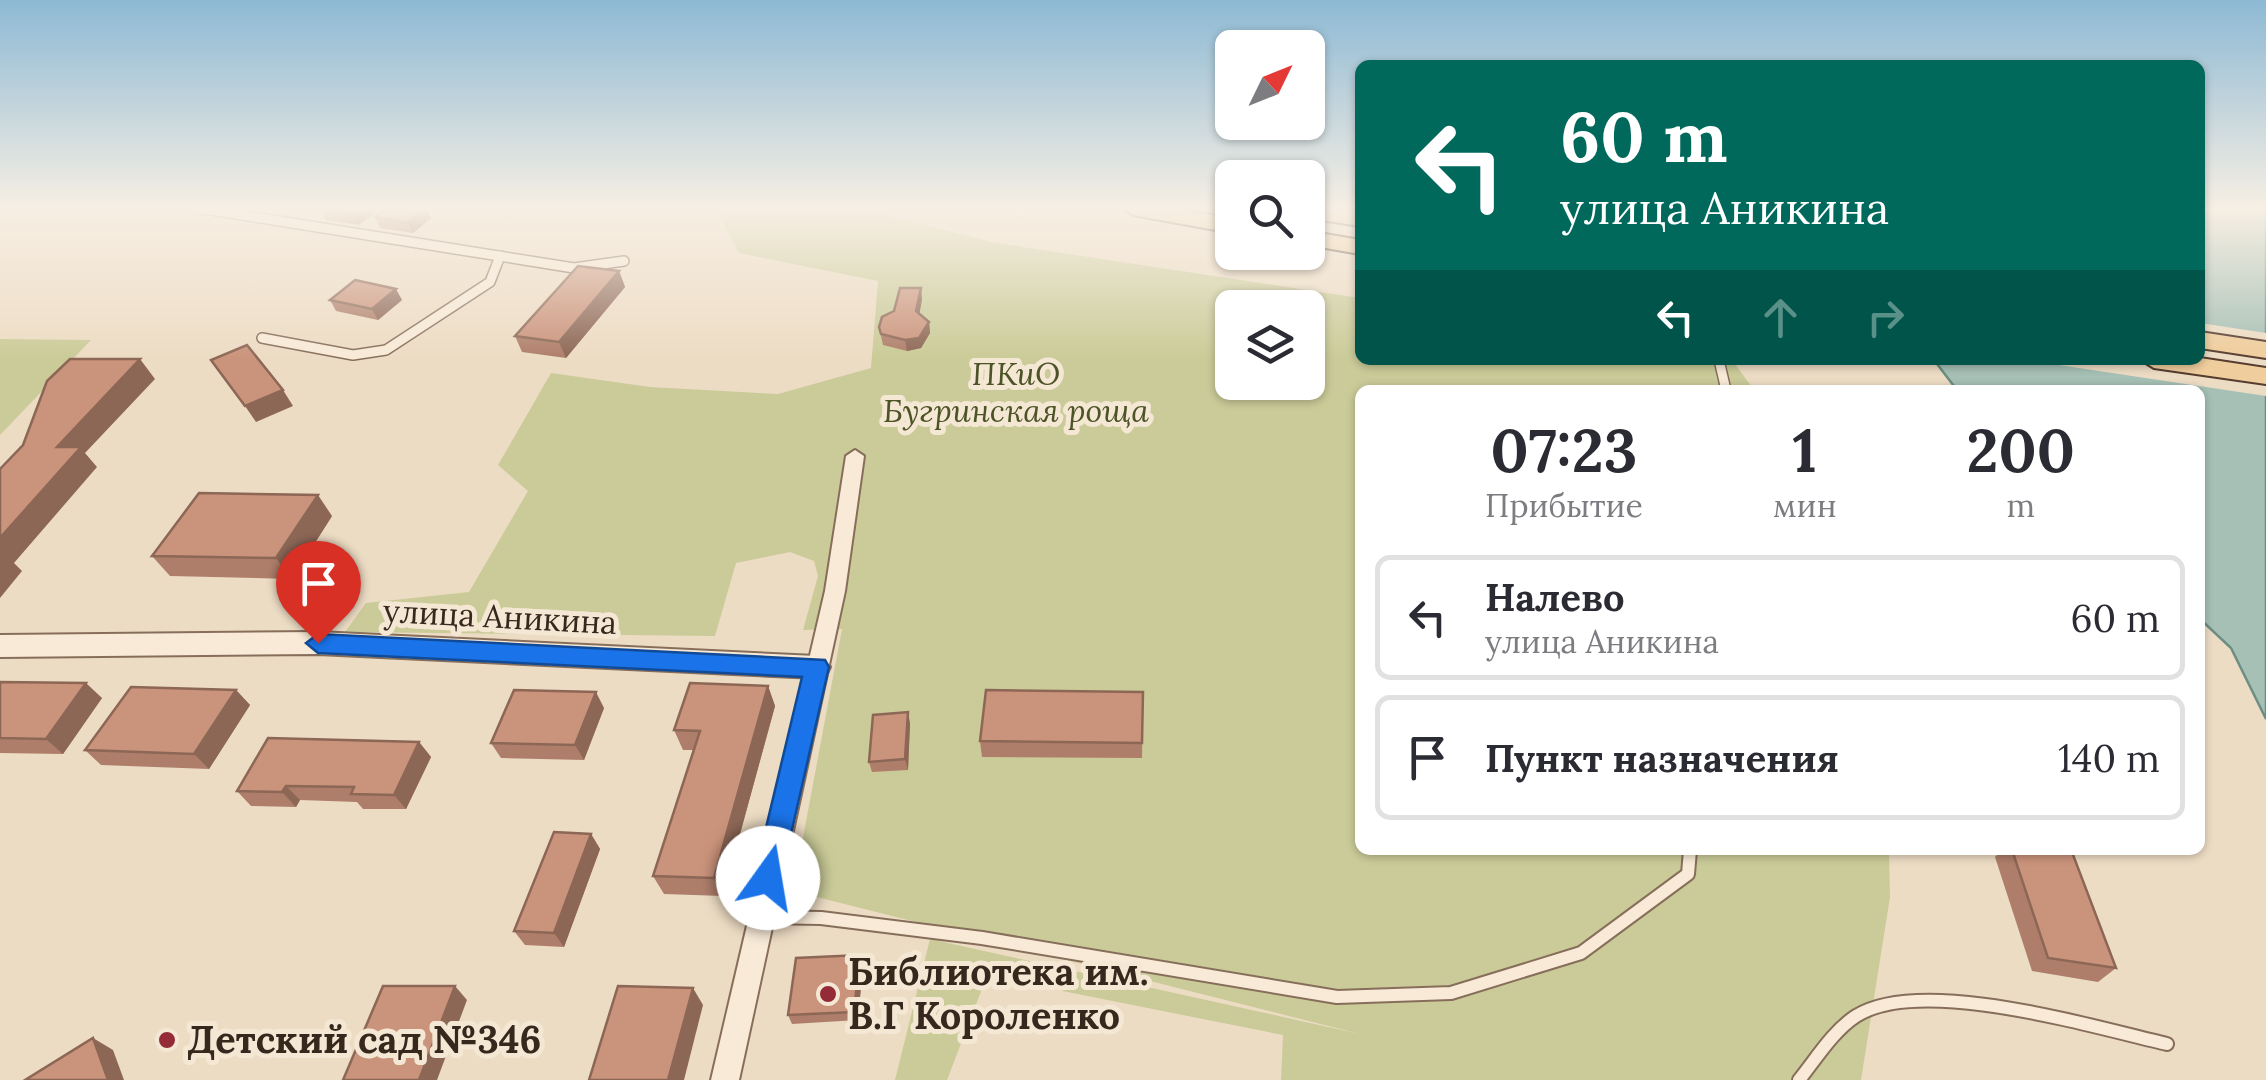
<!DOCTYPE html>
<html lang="ru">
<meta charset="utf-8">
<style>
:root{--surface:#fff;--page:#f2f2f3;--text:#2b2b33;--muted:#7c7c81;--line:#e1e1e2}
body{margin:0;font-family:Lora,serif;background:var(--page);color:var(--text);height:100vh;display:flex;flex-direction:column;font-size:38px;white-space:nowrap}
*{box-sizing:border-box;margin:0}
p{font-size:32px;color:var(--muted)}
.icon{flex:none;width:55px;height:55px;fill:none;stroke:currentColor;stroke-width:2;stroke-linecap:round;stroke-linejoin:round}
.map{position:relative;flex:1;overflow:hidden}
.panel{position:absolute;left:1355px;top:385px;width:850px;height:470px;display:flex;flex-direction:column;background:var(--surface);border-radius:15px;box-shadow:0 2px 8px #0004}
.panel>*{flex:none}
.guide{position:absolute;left:1355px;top:60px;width:850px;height:305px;border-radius:15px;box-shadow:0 2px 8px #0004;background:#00695c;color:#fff;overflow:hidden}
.needle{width:65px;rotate:47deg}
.buttons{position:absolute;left:1215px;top:30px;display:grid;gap:20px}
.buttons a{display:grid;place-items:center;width:110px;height:110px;border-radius:15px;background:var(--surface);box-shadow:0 2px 8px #0004;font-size:50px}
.pin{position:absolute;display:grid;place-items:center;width:85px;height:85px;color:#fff;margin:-102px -42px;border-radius:50% 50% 50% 0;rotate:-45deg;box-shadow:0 0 10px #0007}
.pin .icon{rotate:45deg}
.me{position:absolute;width:110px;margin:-55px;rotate:13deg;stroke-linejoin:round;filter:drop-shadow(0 0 8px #0008)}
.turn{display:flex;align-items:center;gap:35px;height:210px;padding:0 40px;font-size:45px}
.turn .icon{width:130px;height:130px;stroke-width:2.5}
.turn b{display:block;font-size:70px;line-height:85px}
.lanes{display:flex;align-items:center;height:95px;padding:0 40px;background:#0003;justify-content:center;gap:50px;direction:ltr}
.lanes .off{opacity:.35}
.eta{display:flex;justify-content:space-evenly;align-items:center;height:170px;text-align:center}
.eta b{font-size:60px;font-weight:700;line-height:70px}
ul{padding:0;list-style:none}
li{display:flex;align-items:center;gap:30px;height:125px;margin:0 20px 15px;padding:0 20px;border:5px solid var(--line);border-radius:15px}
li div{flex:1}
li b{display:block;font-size:38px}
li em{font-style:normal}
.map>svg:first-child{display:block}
.green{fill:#cacb98;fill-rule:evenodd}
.water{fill:#a6c0b5;stroke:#6d8e82;stroke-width:2.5}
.pier{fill:#eddcc4}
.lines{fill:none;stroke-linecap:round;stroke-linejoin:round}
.service-far1-casing{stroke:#876e5b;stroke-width:12}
.service-casing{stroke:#876e5b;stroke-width:16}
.minor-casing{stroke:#876e5b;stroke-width:4}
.tertiary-casing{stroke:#876e5b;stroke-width:4}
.primary-casing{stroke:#553c2f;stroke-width:4}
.service-far1{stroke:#f8ead7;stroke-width:9}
.service{stroke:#f8ead7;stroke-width:12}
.minor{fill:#f8ead7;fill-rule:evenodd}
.tertiary{fill:#f8ead7;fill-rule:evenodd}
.primary{fill:#efcd9d;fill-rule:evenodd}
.wall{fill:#ae7e6a}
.shaded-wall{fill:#8d6756}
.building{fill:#ca937b;stroke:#8d6756;stroke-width:2.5}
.route{fill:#1a73e8;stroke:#114b97;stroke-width:2.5}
.poi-dot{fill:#942c38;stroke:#f4e7d3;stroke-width:4}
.labels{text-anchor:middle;stroke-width:10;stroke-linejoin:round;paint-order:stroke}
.park-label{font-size:32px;font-style:italic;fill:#4c5326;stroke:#f4e7d3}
.street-label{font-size:32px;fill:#37281e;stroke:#f4e7d3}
.near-poi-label{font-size:38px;font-weight:bold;fill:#37281e;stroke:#f4e7d3;text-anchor:start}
</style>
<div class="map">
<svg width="2266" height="1080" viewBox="0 0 2266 1080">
<rect width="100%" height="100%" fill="#eddcc4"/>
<g class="green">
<path d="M715,208H858L996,243L1360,298V360H1732L1754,390H1360V850H1889L1890,897L1861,1080H1281L1283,1035L987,976L947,1080H895L930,939L1360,1034L793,891L842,629L803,630L818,576L814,561L790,552L736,563L715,636L345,632L366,603L469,592L528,491L498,465L551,373L650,387L778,394L871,368L878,281L739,253ZM1232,308H1308V382H1232Z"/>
<polygon points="0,339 91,340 0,435"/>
</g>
<polygon class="water" points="2200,208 2266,208 2266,719 2231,648 2200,619 2200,390 1957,390 1934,360 2200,360"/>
<polygon class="pier" points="2200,323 2266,333 2266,396 2025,360 2200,360"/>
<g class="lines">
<g class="service-far1-casing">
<g id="service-far1">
<polyline points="198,208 574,268 624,261"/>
<polyline points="262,338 353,355 386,350 490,282 500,256"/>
<polyline points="1719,360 1726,390"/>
</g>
</g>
<g class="service-casing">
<g id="service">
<polyline points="761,917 821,918 982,938 1337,997 1451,993 1581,953 1688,874 1690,850"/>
<path d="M1799,1080C1816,1059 1833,1031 1856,1016C1921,975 2093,1027 2167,1044"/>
</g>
</g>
<g class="minor-casing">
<polygon id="minor" points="855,450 864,456 845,591 739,1080 711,1080 825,591 846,456"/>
</g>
<g class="tertiary-casing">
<polygon id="tertiary" points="318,632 816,656 826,659 830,667 826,675 816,678 318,654 0,657 0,635"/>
</g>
<g class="primary-casing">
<g id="primary">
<polygon points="1122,208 1173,208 1232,219 1232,233 1133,215"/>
<polygon points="1308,208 1360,212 1360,226 1308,218"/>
<polygon points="1308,231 1360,240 1360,254 1308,245"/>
<polygon points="2200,332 2266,342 2266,358 2200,348"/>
<polygon points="2200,358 2266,368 2266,384 2154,368 2141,360"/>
</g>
</g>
<use href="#service-far1" class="service-far1"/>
<use href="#service" class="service"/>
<use href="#minor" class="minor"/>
<use href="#tertiary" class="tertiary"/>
<use href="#primary" class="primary"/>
</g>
<g class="wall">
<polygon points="320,210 378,211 358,225 326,220"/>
<polygon points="375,217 431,218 413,233 380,228"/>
<polygon points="619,271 625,287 566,358 522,352 515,336"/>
<polygon points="922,299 919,314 929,322 930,333 921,348 907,351 883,345 879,327"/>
<polygon points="330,300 402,300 378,320 336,311"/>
<polygon points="332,516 292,579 170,576 152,556"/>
<polygon points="0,682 102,698 63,754 0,753"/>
<polygon points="768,686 775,706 723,896 664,894 653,876 693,750 683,750 674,730"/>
<polygon points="236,690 250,705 209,769 101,765 85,750"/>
<polygon points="1143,692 1142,758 982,757 980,741"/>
<polygon points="604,708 584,760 501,758 491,743"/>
<polygon points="910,723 908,770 872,772 869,762"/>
<polygon points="419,742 431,757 406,809 363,809 357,802 300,800 296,807 251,806 237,791"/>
<polygon points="591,834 600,849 564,947 525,945 514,931"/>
<polygon points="2002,850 2062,850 2116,968 2098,982 2032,971 1995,857"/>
<polygon points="863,964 858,1020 792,1024 788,1015"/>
</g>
<g class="shaded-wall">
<polygon points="362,208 377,208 378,211 358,225 353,215"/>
<polygon points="425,208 427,208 431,218 413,233 408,223"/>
<polygon points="619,271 625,287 566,358 559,342"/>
<polygon points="921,288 922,299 918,322 916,311"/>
<polygon points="396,289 402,300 378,320 372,309"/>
<polygon points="929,322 930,333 921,348 907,351 905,340"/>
<polygon points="140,359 155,379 85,453 97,467 14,563 22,571 0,598 0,538 57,447"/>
<polygon points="283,390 293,406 256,422 245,406"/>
<polygon points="318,495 332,516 292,579 276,558"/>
<polygon points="86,683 102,698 63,754 46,739"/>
<polygon points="768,686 775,706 723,896 714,878"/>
<polygon points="236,690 250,705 209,769 194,754"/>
<polygon points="596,692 604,708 584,760 575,745"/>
<polygon points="908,712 910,723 908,770 905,759"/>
<polygon points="419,742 431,757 406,809 394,795"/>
<polygon points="286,786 300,800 296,807 282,792"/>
<polygon points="591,834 600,849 564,947 554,933"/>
<polygon points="860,955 863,964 858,1020 854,1012"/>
<polygon points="455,986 467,1000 437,1080 419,1080"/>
<polygon points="693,988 703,1005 684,1080 668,1080"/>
<polygon points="93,1038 113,1050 124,1080 108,1080"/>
</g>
<g class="building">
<polygon points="322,208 362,208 353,215 320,210"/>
<polygon points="386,208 425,208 408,223 375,217"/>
<polygon points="578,266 619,271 559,342 515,336"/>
<polygon points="355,280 396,289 372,309 330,300"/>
<polygon points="900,288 921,288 916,311 929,322 919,338 905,340 881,334 879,327 882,317 894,311"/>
<polygon points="247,345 283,390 245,406 211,360"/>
<polygon points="70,359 140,359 57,447 81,447 0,538 0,469 23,445 47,381"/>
<polygon points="199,493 318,495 276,558 152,556"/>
<polygon points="0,682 86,683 46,739 0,738"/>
<polygon points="690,683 768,686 714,878 653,876 700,731 674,730"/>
<polygon points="131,687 236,690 194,754 85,750"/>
<polygon points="514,690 596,692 575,745 491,743"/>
<polygon points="986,690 1143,692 1142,743 980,741"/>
<polygon points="908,712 905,759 869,762 873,715"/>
<polygon points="268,738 419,742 394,795 351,794 354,787 286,786 282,792 237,791"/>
<polygon points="554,832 591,834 554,933 514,931"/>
<polygon points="2012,850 2062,850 2072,852 2116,968 2048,958"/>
<polygon points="860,955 854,1012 788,1015 796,958"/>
<polygon points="383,986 455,986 419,1080 343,1080"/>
<polygon points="618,986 693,988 668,1080 589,1080"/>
<polygon points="93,1038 108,1080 25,1080"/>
</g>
<linearGradient id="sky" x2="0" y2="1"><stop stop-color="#8db9d4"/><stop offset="0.58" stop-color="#f7efe4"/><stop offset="1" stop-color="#f7efe4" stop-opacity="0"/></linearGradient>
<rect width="2266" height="360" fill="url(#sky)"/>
<polygon class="route" points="318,634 825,660 829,667 779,887 768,891 758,887 754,878 802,677 318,653 306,643"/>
<g class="poi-dot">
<circle cx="828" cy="994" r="10"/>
<circle cx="167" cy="1040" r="10"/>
</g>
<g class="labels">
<g class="park-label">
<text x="1016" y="385">ПКиО<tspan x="1016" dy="37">Бугринская роща</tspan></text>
</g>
<g class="street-label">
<text transform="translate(500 617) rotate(3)" y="11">улица Аникина</text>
</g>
<g class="near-poi-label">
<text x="848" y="985">Библиотека им.<tspan x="848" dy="44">В.Г Короленко</tspan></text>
<text x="187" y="1053">Детский сад №346</text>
</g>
</g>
</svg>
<div class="buttons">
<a><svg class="needle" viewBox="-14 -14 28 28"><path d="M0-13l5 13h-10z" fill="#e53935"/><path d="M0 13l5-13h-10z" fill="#7c7c81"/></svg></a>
<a><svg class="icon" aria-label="search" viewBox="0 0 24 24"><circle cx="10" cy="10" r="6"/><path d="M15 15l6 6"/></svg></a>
<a><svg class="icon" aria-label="layers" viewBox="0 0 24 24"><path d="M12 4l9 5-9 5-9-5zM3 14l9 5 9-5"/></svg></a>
</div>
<div class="pin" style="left:318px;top:643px;background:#d93025"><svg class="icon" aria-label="arrive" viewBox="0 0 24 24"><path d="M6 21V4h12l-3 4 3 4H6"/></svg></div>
<svg class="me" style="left:768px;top:878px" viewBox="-20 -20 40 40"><circle r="19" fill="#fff"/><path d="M0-13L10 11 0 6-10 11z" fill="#1a73e8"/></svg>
<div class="guide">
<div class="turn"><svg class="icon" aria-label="left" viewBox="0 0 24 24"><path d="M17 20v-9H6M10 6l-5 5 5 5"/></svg><div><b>60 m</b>улица Аникина</div></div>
<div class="lanes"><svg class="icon" aria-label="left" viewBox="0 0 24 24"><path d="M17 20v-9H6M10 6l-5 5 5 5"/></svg><svg class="icon off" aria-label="ahead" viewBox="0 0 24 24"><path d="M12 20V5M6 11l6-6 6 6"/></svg><svg class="icon off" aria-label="right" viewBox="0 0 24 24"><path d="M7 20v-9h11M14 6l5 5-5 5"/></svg></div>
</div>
<section class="panel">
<div class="eta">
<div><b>07:23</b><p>Прибытие</p></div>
<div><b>1</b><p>мин</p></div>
<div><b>200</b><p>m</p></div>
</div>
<ul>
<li><svg class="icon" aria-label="left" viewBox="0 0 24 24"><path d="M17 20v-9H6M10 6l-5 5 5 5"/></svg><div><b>Налево</b><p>улица Аникина</p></div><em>60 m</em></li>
<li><svg class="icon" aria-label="arrive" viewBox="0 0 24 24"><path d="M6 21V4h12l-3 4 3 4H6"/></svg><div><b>Пункт назначения</b></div><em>140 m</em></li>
</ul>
</section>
</div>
